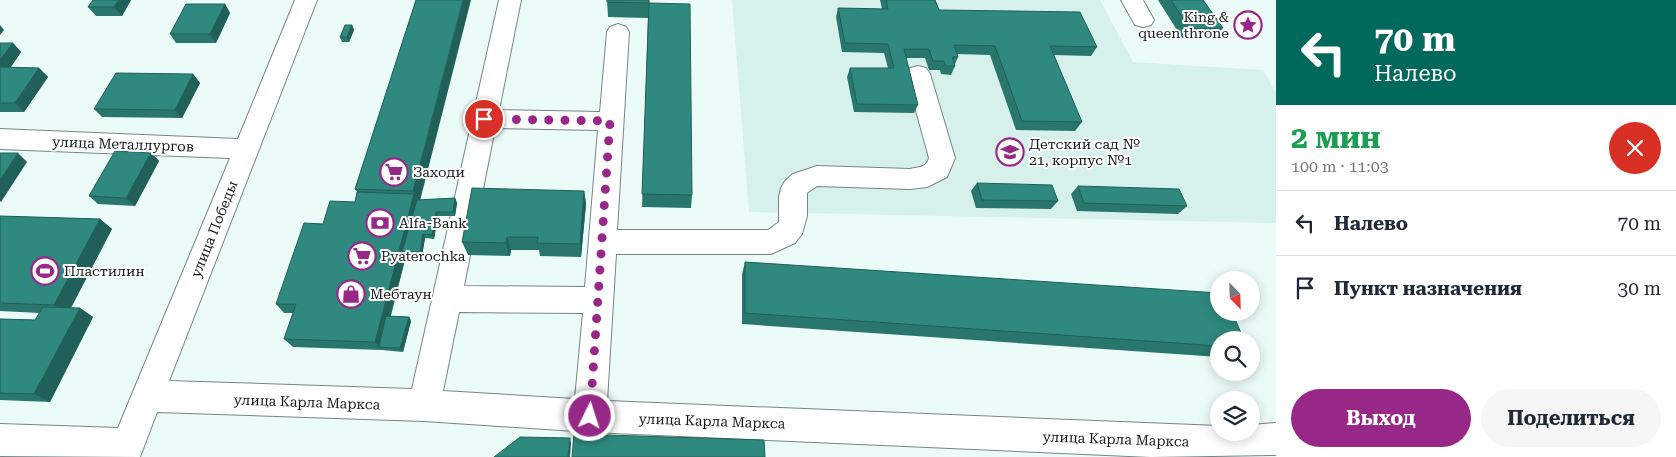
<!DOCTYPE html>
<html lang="ru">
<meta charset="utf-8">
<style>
:root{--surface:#fff;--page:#f6f6f7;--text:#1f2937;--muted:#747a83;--line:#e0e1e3;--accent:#972888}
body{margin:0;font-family:"Roboto Serif",serif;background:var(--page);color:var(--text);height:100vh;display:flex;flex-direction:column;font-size:19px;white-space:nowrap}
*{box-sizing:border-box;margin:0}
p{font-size:16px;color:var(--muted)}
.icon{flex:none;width:28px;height:28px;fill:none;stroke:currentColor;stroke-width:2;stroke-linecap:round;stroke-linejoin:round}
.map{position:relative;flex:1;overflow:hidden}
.side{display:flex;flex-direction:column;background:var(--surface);width:400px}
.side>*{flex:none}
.hud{background:#00695c;color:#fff;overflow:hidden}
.needle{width:32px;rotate:157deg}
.fabs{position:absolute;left:1210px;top:271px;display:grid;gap:10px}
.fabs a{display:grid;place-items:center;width:50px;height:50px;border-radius:50%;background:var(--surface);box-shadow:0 2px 12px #0003;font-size:25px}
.pin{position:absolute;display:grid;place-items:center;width:42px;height:42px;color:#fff;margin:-21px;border:2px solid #fff;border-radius:50%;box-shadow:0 1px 5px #0007}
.me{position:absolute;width:55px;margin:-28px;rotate:4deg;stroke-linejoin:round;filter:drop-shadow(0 0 4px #0008)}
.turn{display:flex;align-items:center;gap:18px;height:105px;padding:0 15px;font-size:22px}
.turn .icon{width:65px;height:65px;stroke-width:2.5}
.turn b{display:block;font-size:35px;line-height:42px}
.round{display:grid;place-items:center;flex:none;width:52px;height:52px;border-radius:26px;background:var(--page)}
.head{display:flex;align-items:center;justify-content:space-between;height:85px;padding:0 15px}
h1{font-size:30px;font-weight:700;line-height:38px;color:#1e9e55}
.primary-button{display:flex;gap:10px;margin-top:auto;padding:10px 15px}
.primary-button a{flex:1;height:58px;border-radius:30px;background:var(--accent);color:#fff;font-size:20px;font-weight:700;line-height:58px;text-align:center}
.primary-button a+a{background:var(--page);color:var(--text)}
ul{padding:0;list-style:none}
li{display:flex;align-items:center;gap:15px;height:65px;padding:0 15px;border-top:1px solid var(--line)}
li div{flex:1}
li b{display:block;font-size:19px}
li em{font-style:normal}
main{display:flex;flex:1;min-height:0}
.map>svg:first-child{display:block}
.built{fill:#d6f0eb}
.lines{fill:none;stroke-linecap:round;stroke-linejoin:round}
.minor-casing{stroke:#778683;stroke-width:2}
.minor{fill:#fff;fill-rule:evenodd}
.wall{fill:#28766c}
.shaded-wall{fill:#216058}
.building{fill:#2f897e;stroke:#216058}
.route{stroke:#972888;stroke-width:9;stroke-dasharray:0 16.2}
.labels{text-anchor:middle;stroke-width:4;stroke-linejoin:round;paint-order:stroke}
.poi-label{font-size:14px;fill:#151a19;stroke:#fff;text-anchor:start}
.street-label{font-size:14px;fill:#151a19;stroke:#fff}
</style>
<main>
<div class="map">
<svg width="1276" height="457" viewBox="0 0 1276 457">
<rect width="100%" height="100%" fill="#ebfbf8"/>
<polygon class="built" points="732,0 1100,0 1133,62 1263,70 1276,93 1276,223 749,212"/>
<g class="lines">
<g class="minor-casing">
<g id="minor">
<path d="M295,0H317L169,381L412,389L499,0H521L499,110L600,112L607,32L610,27L618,24L626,27L629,32L617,230H768L779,222V197L781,188L785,181L793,174L817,166L910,169C919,167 926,168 929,158L906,74L910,68L918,66L926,68L930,74L955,158L947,177L927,187L910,189L817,186L807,193V216L802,234L795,243L771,254H616L607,401L1219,426V432H1251V425L1276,423V455L1151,457L590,432L424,421L157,412L140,457L0,456V424L118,428L230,158L0,149V129L238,139ZM495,128L598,130L585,287L464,286ZM459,312L583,313L575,399L443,391Z"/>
<polygon points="1121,0 1143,0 1154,20 1151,25 1143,27 1135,25"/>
</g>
</g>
<use href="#minor" class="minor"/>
</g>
<g class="wall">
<polygon points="131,0 122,16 96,16 88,7"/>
<polygon points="416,0 420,200 455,198 457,203 455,216 438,216 434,239 425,238 422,256 406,256 390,316 409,317 411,321 403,352 382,350 293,347 284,339 293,313 284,313 276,304 323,224 355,202 357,192 355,189"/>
<polygon points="607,0 649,0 649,3 692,195 691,208 642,207 648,18 608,17"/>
<polygon points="880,0 935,0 939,10 1097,47 1091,56 1054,55 1082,122 1075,131 1016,130 990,55 957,54 958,57 955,64 955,66 951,75 941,74 940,70 929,70 925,58 906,58 918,105 914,113 854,112 847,77 850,68 888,68 884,53 842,52 836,17 838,8 882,9"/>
<polygon points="1158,0 1203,0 1223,28 1215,37 1182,38"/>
<polygon points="225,4 230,13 216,43 176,43 170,34"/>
<polygon points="352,25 354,30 349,42 342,42 340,37"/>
<polygon points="0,43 13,43 21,52 11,67 39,68 48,77 24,112 0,112"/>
<polygon points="193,74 200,83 182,118 102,117 94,109"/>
<polygon points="151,153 159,161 135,206 98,204 89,196"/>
<polygon points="977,183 1058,201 1051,209 976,208 971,191"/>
<polygon points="1078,186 1187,206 1178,214 1077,211 1071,194"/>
<polygon points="584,191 586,204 581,257 540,256 539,250 511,250 510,256 468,255 462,242"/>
<polygon points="0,216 100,219 112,229 71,308 80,308 93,317 50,402 0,400 0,319 35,320 40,313 0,311"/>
<polygon points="745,262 1219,340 1219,357 742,324 742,274"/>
</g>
<g class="shaded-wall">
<polygon points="119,0 131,0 122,16 114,7"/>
<polygon points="463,0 471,0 407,252 402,252 405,256 406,256 383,347 379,347 375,342 414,194 413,191"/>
<polygon points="225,4 230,13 216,43 210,34"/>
<polygon points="0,25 4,30 0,35"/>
<polygon points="352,25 354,30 349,42 347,37"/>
<polygon points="13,43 21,52 4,76 0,72 0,60"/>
<polygon points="39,68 48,77 24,112 15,103"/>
<polygon points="193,74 200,83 182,118 175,110"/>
<polygon points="18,153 27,162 1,202 0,201 0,180"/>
<polygon points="151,153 159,161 135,206 126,198"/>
<polygon points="584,191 586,204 581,257 580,244"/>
<polygon points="455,198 457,203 455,216 453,212"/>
<polygon points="436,212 438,216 434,239 432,235"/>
<polygon points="100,219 112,229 68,313 54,305"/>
<polygon points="423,234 425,238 422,256 420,252"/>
<polygon points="507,237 511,250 510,256 506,243"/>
<polygon points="80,308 93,317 50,402 34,394"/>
<polygon points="409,317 411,321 403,352 400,348"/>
<polygon points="570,438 571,443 570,457 568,457"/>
</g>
<g class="building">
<polygon points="93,0 119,0 114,7 88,7"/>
<polygon points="416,0 463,0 413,191 355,189"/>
<polygon points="607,0 649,0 649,3 607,2"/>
<polygon points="886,0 935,0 939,10 1080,12 1097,47 1050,46 1082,122 1022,121 995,46 954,45 958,57 952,57 955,66 946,66 944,61 933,61 929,49 904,49 918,105 857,104 850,68 894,68 888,44 845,43 838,8 888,9"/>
<polygon points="1171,0 1203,0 1223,28 1190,29"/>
<polygon points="649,3 690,4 692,195 642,194"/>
<polygon points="186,4 225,4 210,34 170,34"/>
<polygon points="345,25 352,25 347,37 340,37"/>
<polygon points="0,43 13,43 0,60"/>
<polygon points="0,67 39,68 15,103 0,103"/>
<polygon points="116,73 193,74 175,110 94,109"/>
<polygon points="115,151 151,153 126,198 89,196"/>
<polygon points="0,153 18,153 0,180"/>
<polygon points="977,183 1052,185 1058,201 982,200"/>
<polygon points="1078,186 1179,189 1187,206 1084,203"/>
<polygon points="472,188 584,191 580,244 537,243 538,237 507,237 506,243 462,242"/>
<polygon points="357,192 414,194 375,342 284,339 296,304 276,304 304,223 323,224 330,201 355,202"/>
<polygon points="455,198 453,212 436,212 432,235 423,234 420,252 402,252 417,200"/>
<polygon points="0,216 100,219 54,305 0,303"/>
<polygon points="745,262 1219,293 1219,312 1232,312 1244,340 1219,340 1219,346 745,313"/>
<polygon points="43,307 80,308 34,394 0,393 0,319 35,320"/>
<polygon points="386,316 409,317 400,348 379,347"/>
<polygon points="574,434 764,440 765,457 572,457"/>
<polygon points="520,437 570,438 568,457 494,457"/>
</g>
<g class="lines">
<polyline class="route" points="484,119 610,121 590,416"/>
</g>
<defs>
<g id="sight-ring" transform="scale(1.4375)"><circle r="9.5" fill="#fff" stroke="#972888" stroke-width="1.5"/><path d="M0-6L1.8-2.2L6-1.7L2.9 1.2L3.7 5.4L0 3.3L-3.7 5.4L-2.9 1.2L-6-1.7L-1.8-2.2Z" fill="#972888"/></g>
<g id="school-ring" transform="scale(1.4375)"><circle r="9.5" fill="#fff" stroke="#972888" stroke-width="1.5"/><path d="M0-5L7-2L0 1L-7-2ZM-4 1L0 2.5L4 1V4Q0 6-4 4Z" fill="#972888"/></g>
<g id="supermarket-ring" transform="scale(1.4375)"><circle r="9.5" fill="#fff" stroke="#972888" stroke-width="1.5"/><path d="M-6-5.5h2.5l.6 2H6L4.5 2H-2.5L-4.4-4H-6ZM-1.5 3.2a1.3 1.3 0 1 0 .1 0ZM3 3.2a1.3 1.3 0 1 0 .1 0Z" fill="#972888"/></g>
<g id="bank-ring" transform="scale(1.4375)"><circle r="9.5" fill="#fff" stroke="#972888" stroke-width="1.5"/><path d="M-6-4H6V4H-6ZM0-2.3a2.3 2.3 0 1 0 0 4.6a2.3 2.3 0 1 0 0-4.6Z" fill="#972888"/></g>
<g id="stadium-ring" transform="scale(1.4375)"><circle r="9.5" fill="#fff" stroke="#972888" stroke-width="1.5"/><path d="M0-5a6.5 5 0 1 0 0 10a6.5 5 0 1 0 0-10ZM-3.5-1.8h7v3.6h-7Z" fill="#972888"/></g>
<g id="shop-ring" transform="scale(1.4375)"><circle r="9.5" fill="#fff" stroke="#972888" stroke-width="1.5"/><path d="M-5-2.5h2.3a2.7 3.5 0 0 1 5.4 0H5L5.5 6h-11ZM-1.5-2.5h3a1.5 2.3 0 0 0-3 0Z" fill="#972888"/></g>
</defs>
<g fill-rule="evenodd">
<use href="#sight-ring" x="1248" y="25"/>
<use href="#school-ring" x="1010" y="152"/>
<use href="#supermarket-ring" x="394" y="172"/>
<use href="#bank-ring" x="380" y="223"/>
<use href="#supermarket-ring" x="362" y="256"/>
<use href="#stadium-ring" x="45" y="271"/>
<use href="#shop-ring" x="351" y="294"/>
</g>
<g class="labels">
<g class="poi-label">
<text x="1229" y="22" text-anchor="end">King &amp;<tspan x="1229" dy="16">queen throne</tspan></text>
<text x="1029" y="149">Детский сад №<tspan x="1029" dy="16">21, корпус №1</tspan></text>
<text x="413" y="177">Заходи</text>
<text x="399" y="228">Alfa-Bank</text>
<text x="381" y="261">Pyaterochka</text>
<text x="64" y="276">Пластилин</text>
<text x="370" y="299">Мебтаун</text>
</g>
<g class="street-label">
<text transform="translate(123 144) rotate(2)" y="5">улица Металлургов</text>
<text transform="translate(214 229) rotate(-68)" y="5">улица Победы</text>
<text transform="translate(307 402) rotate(2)" y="5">улица Карла Маркса</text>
<text transform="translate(712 421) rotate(2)" y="5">улица Карла Маркса</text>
<text transform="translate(1116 439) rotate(2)" y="5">улица Карла Маркса</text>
</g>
</g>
</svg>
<div class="fabs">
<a><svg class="needle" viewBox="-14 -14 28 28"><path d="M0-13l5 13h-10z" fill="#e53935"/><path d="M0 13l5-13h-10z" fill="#747a83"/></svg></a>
<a><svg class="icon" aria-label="search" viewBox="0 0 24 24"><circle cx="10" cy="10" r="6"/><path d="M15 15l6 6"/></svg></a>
<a><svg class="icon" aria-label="layers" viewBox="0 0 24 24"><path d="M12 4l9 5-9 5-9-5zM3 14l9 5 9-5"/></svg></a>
</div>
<div class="pin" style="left:484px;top:119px;background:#d93025"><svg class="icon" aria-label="arrive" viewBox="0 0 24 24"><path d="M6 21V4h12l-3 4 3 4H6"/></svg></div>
<svg class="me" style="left:590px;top:416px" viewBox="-20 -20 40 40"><circle r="17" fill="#972888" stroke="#fff" stroke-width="3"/><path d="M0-11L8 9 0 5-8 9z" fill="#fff"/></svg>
</div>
<section class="side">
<div class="hud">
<div class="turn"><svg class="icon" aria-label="left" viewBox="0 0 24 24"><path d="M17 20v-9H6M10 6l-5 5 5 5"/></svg><div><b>70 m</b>Налево</div></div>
</div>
<div class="head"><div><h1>2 мин</h1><p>100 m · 11:03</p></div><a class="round" style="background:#d93025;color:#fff"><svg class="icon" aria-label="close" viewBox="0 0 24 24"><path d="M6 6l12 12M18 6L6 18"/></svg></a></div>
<ul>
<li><svg class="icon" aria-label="left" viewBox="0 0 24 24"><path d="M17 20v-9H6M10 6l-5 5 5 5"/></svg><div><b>Налево</b></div><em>70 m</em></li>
<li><svg class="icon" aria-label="arrive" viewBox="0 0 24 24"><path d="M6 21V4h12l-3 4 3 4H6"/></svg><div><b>Пункт назначения</b></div><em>30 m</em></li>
</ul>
<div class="primary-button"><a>Выход</a><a>Поделиться</a></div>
</section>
</main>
